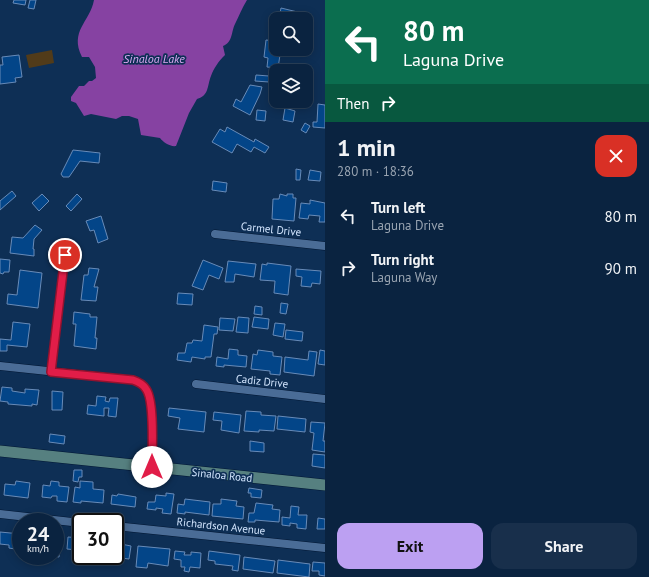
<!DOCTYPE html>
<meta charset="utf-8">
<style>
:root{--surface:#0a2340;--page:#182f4b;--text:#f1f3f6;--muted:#99a4b1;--line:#2a4059;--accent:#bca0f2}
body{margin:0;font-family:"PT Sans",sans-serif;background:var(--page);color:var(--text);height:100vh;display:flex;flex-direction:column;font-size:15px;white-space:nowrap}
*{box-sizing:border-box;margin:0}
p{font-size:13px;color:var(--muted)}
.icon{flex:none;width:22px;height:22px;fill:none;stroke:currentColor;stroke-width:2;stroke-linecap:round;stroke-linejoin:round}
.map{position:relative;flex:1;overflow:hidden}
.details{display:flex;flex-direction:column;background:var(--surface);width:324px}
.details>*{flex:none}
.guide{background:#0b6e4f;color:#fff;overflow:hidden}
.controls{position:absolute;left:269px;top:12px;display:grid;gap:8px}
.controls a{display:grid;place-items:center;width:44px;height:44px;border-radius:8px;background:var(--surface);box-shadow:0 2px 10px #0003,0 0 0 1px var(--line);font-size:20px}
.speed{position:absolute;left:12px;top:513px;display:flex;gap:8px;font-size:20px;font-weight:700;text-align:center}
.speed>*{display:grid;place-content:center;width:52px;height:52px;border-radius:50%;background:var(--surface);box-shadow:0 2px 10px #0003,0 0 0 1px var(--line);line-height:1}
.speed small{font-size:10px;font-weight:400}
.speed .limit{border:2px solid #111;border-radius:6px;background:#fff;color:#111}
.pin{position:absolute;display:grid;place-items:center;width:34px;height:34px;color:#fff;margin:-17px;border:2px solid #fff;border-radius:50%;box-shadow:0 1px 4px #0007}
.me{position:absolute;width:44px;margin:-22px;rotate:0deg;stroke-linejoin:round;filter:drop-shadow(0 0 3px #0008)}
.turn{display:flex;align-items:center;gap:14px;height:84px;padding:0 12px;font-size:18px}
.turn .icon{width:52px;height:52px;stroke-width:2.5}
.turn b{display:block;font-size:28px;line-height:34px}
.then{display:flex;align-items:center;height:38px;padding:0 12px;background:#0003;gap:8px;font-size:15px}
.round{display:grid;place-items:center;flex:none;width:42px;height:42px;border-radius:12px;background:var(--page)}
.headline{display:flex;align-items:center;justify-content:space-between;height:68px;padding:0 12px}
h1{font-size:24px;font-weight:600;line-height:30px}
.cta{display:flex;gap:8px;margin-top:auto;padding:8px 12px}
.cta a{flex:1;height:46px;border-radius:12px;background:var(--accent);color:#111;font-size:16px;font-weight:600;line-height:46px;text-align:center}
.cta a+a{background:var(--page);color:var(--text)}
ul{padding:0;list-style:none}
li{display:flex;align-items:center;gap:12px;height:52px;padding:0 12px}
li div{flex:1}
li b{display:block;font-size:15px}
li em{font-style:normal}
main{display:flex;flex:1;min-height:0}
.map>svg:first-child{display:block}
.green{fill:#513b19}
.water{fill:#8642a2}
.building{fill:#034588;stroke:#688bb8}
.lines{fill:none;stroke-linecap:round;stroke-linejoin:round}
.street-casing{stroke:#011632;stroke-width:9}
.secondary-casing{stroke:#011632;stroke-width:12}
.street{stroke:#4a6c96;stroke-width:8}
.secondary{stroke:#568080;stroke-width:11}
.route-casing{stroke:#92132f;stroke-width:10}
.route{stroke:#e11d48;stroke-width:7}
.labels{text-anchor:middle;stroke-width:3.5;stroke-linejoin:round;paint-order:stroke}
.street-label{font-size:11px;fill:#d1e4fd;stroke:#0e2f55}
.water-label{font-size:12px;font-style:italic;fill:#daa8f1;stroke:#0e2f55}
</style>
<main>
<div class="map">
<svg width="325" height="577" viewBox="0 0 325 577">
<rect width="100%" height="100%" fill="#0e2f55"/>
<polygon class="green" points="52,50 54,63 29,68 26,55"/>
<path class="water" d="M94,0H247C242,8 239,16 235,24C231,32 233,42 223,46L225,55C218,62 214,68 211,76C207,86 209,96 197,99L189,113L176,146C170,147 163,142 160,138L141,135L138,119L129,116H122L116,119L91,114L84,116L76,103L71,101V97L79,86H84L89,81H92L96,78L95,67L89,57H82C69,31 90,22 94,0Z"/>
<g class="building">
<polygon points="14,0 26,0 25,5 13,3"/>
<polygon points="30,0 36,0 34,9 28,8"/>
<polygon points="281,8 310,15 307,27 306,27 306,19 279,19"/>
<polygon points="266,40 276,41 276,49 286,49 285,56 280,55 278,68 267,67 268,58 264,57"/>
<polygon points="19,55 22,77 15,78 16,82 0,84 0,65 3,65 2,57"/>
<polygon points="256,75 269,76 269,82 255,81"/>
<polygon points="250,85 262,87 260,94 250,115 233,106 236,99 241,102"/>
<polygon points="318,104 325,105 325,128 313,127 313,122 317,122"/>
<polygon points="285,108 295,111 293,122 283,120"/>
<polygon points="257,110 266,111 265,121 256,120"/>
<polygon points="305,123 310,126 306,133 301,130"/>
<polygon points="227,127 254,142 255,139 269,147 265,153 254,147 251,152 237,144 232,153 212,142 220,129 225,132"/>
<polygon points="73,150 100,153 99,163 80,161 69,177 63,177 61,174"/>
<polygon points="296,169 301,170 300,180 296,180"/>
<polygon points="310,170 321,172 320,181 308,180"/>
<polygon points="213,181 227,183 226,192 212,190"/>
<polygon points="12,191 16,196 0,210 0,201"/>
<polygon points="42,194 49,201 39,211 32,203"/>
<polygon points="77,194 82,199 71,211 66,206"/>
<polygon points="280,194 287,196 287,194 293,194 293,198 296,198 294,221 272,219 273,199 279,199"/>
<polygon points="310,200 325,203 325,222 319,222 320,216 309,215 308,219 299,218 301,203 310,204"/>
<polygon points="101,216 108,239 98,243 94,230 90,231 86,221"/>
<polygon points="35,225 42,230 34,239 33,249 34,249 34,256 10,253 12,237 23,238"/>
<polygon points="0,259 10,260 9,272 4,272 3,274 0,273"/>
<polygon points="203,260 223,268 219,279 209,275 203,290 192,286"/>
<polygon points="228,261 256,264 254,277 235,274 234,282 225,282"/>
<polygon points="267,263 291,266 288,295 274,293 275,281 260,280 262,264 267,265"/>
<polygon points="89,268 99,269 94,287 98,287 96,301 81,300 84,275 88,275"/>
<polygon points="296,269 321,271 320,284 312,283 311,287 301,286 302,277 296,276"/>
<polygon points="20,270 42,273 38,308 7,304 8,294 17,295"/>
<polygon points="178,293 193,294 192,305 177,304"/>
<polygon points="281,303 288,304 286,314 280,313"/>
<polygon points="255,306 262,307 262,315 254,314"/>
<polygon points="74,312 90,314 90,317 97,317 95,338 97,338 96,349 74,346 76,324 73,324"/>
<polygon points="238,317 249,318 248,333 236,332"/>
<polygon points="254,317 269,319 268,329 252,327"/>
<polygon points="220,318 235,319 233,331 219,330"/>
<polygon points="13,322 30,324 27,347 7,345 7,351 0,351 0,339 11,340"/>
<polygon points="275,323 285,324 283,337 273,335"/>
<polygon points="204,325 218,327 217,334 214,334 211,357 205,357 205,359 192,357 191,362 177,360 178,353 185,353 187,343 192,343 193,340 202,341"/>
<polygon points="286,330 303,332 302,341 285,339"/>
<polygon points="229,349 238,350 238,355 247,356 246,367 224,365 224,367 216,366 217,357 228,359"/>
<polygon points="258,350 273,352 273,356 282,357 280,375 270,374 270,371 251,369 253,354 257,355"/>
<polygon points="320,350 325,351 325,365 318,364"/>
<polygon points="309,351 317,352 314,376 284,372 285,357 308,360"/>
<polygon points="2,387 12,388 12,391 25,393 25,389 39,390 37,405 32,404 32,406 8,404 8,402 0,401"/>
<polygon points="52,391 63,392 62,410 52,410"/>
<polygon points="97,396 106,397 105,401 109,402 110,398 118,398 116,417 108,416 109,408 104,408 104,416 87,414 88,405 96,406"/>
<polygon points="169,408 206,412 204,432 178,429 180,418 168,416"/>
<polygon points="246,411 261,412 261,415 276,416 274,431 259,430 259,432 244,431"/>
<polygon points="214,412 241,415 239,433 221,430 222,421 213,420"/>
<polygon points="278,416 306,419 305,432 277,429"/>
<polygon points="311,422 325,423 323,441 325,441 325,452 312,450 314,433 310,432"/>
<polygon points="50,434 65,436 64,444 49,442"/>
<polygon points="250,441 264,443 264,452 250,451"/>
<polygon points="313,454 325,455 325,468 312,466"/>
<polygon points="74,470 82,470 82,477 79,477 78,482 73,481"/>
<polygon points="16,481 30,483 28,498 4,495 5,484 15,485"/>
<polygon points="51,481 59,482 59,486 69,487 67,502 57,501 57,496 52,496 51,498 42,497 43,485 50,486"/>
<polygon points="80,481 93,482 93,489 104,490 103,503 81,501 81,503 73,502 75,487 80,488"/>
<polygon points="249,488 262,490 261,498 251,497 251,493 248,493"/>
<polygon points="166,493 174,494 171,514 162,513 163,509 156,508 156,510 147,509 148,502 155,502 156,495 166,496"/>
<polygon points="118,494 136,497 135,507 111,504 112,495 117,496"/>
<polygon points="185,499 210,502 209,515 185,512 185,514 177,513 178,504 184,505"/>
<polygon points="221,499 237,501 236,506 244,507 243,519 212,516 213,504 221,504"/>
<polygon points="256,503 273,505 272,509 280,510 279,522 255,520 255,522 248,522 249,513 254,513"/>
<polygon points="291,506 299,507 298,515 307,515 306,529 297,528 297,524 290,523 290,526 282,525 282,517 290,518"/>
<polygon points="318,518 325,519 325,529 317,529"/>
<polygon points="0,532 21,534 21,550 9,548 9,545 0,544"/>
<polygon points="68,537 81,538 81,556 91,556 91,557 77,556 77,550 67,549"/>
<polygon points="55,538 61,539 59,557 52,556 55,556"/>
<polygon points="121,544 131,546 129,559 121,558 121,561 104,559 105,556 115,556 115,545 121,545"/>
<polygon points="138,546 170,549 168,566 148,563 147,568 136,567"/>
<polygon points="175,551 185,552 184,555 191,555 191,552 201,553 200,568 190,567 189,572 184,571 185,567 181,567 181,560 174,559"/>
<polygon points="209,551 240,555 238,571 232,570 233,566 215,564 215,561 208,560"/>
<polygon points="244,557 275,561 273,573 243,569"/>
<polygon points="278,560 310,564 309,577 277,573"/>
<polygon points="313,562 325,563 325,576 319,575 319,571 312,571"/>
</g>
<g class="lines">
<g class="street-casing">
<g id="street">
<polyline points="215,234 325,246"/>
<path d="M0,366L133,380C139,382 143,384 146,389C155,401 152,451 152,467"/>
<polyline points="51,372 65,255"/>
<polyline points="196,384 325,399"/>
<polyline points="0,514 81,523"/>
<polyline points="115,526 325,548"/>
</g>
</g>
<g class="secondary-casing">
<polyline id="secondary" points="0,451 325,485"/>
</g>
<use href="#street" class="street"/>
<use href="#secondary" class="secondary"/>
</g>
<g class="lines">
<g class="route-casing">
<path id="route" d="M65,255L51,372L133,380C139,382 143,384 146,389C155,401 152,451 152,467"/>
</g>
<use href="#route" class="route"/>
</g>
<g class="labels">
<g class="street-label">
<text transform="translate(271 229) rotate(6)" y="4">Carmel Drive</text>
<text transform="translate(262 381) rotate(6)" y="4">Cadiz Drive</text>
<text transform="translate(222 475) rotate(6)" y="4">Sinaloa Road</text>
<text transform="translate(221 526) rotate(6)" y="4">Richardson Avenue</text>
</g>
<g class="water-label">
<text x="154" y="63">Sinaloa Lake</text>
</g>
</g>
</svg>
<div class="controls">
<a><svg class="icon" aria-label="search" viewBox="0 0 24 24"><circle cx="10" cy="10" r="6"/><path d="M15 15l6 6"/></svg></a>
<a><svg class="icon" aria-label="layers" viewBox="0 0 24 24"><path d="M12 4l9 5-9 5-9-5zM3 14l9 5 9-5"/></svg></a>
</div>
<div class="speed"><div>24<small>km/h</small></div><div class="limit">30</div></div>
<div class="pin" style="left:65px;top:255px;background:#d93025"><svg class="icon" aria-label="arrive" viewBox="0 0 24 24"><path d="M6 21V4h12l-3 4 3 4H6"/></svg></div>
<svg class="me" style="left:152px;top:467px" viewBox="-20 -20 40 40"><circle r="19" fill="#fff"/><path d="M0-13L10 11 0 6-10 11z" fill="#e11d48"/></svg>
</div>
<section class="details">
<div class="guide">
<div class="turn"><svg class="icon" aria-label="left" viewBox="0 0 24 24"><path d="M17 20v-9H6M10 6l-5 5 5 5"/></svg><div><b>80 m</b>Laguna Drive</div></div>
<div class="then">Then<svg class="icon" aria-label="right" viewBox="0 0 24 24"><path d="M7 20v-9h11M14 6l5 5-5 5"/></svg></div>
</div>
<div class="headline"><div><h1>1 min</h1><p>280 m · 18:36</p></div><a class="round" style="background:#d93025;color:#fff"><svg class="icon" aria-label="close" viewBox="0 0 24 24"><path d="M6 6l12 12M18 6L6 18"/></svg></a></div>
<ul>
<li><svg class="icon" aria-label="left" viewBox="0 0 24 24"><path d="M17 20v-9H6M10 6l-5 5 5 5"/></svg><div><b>Turn left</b><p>Laguna Drive</p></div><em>80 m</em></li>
<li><svg class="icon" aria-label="right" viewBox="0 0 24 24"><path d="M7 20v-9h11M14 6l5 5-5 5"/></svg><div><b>Turn right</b><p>Laguna Way</p></div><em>90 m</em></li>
</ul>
<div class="cta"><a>Exit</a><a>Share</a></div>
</section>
</main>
